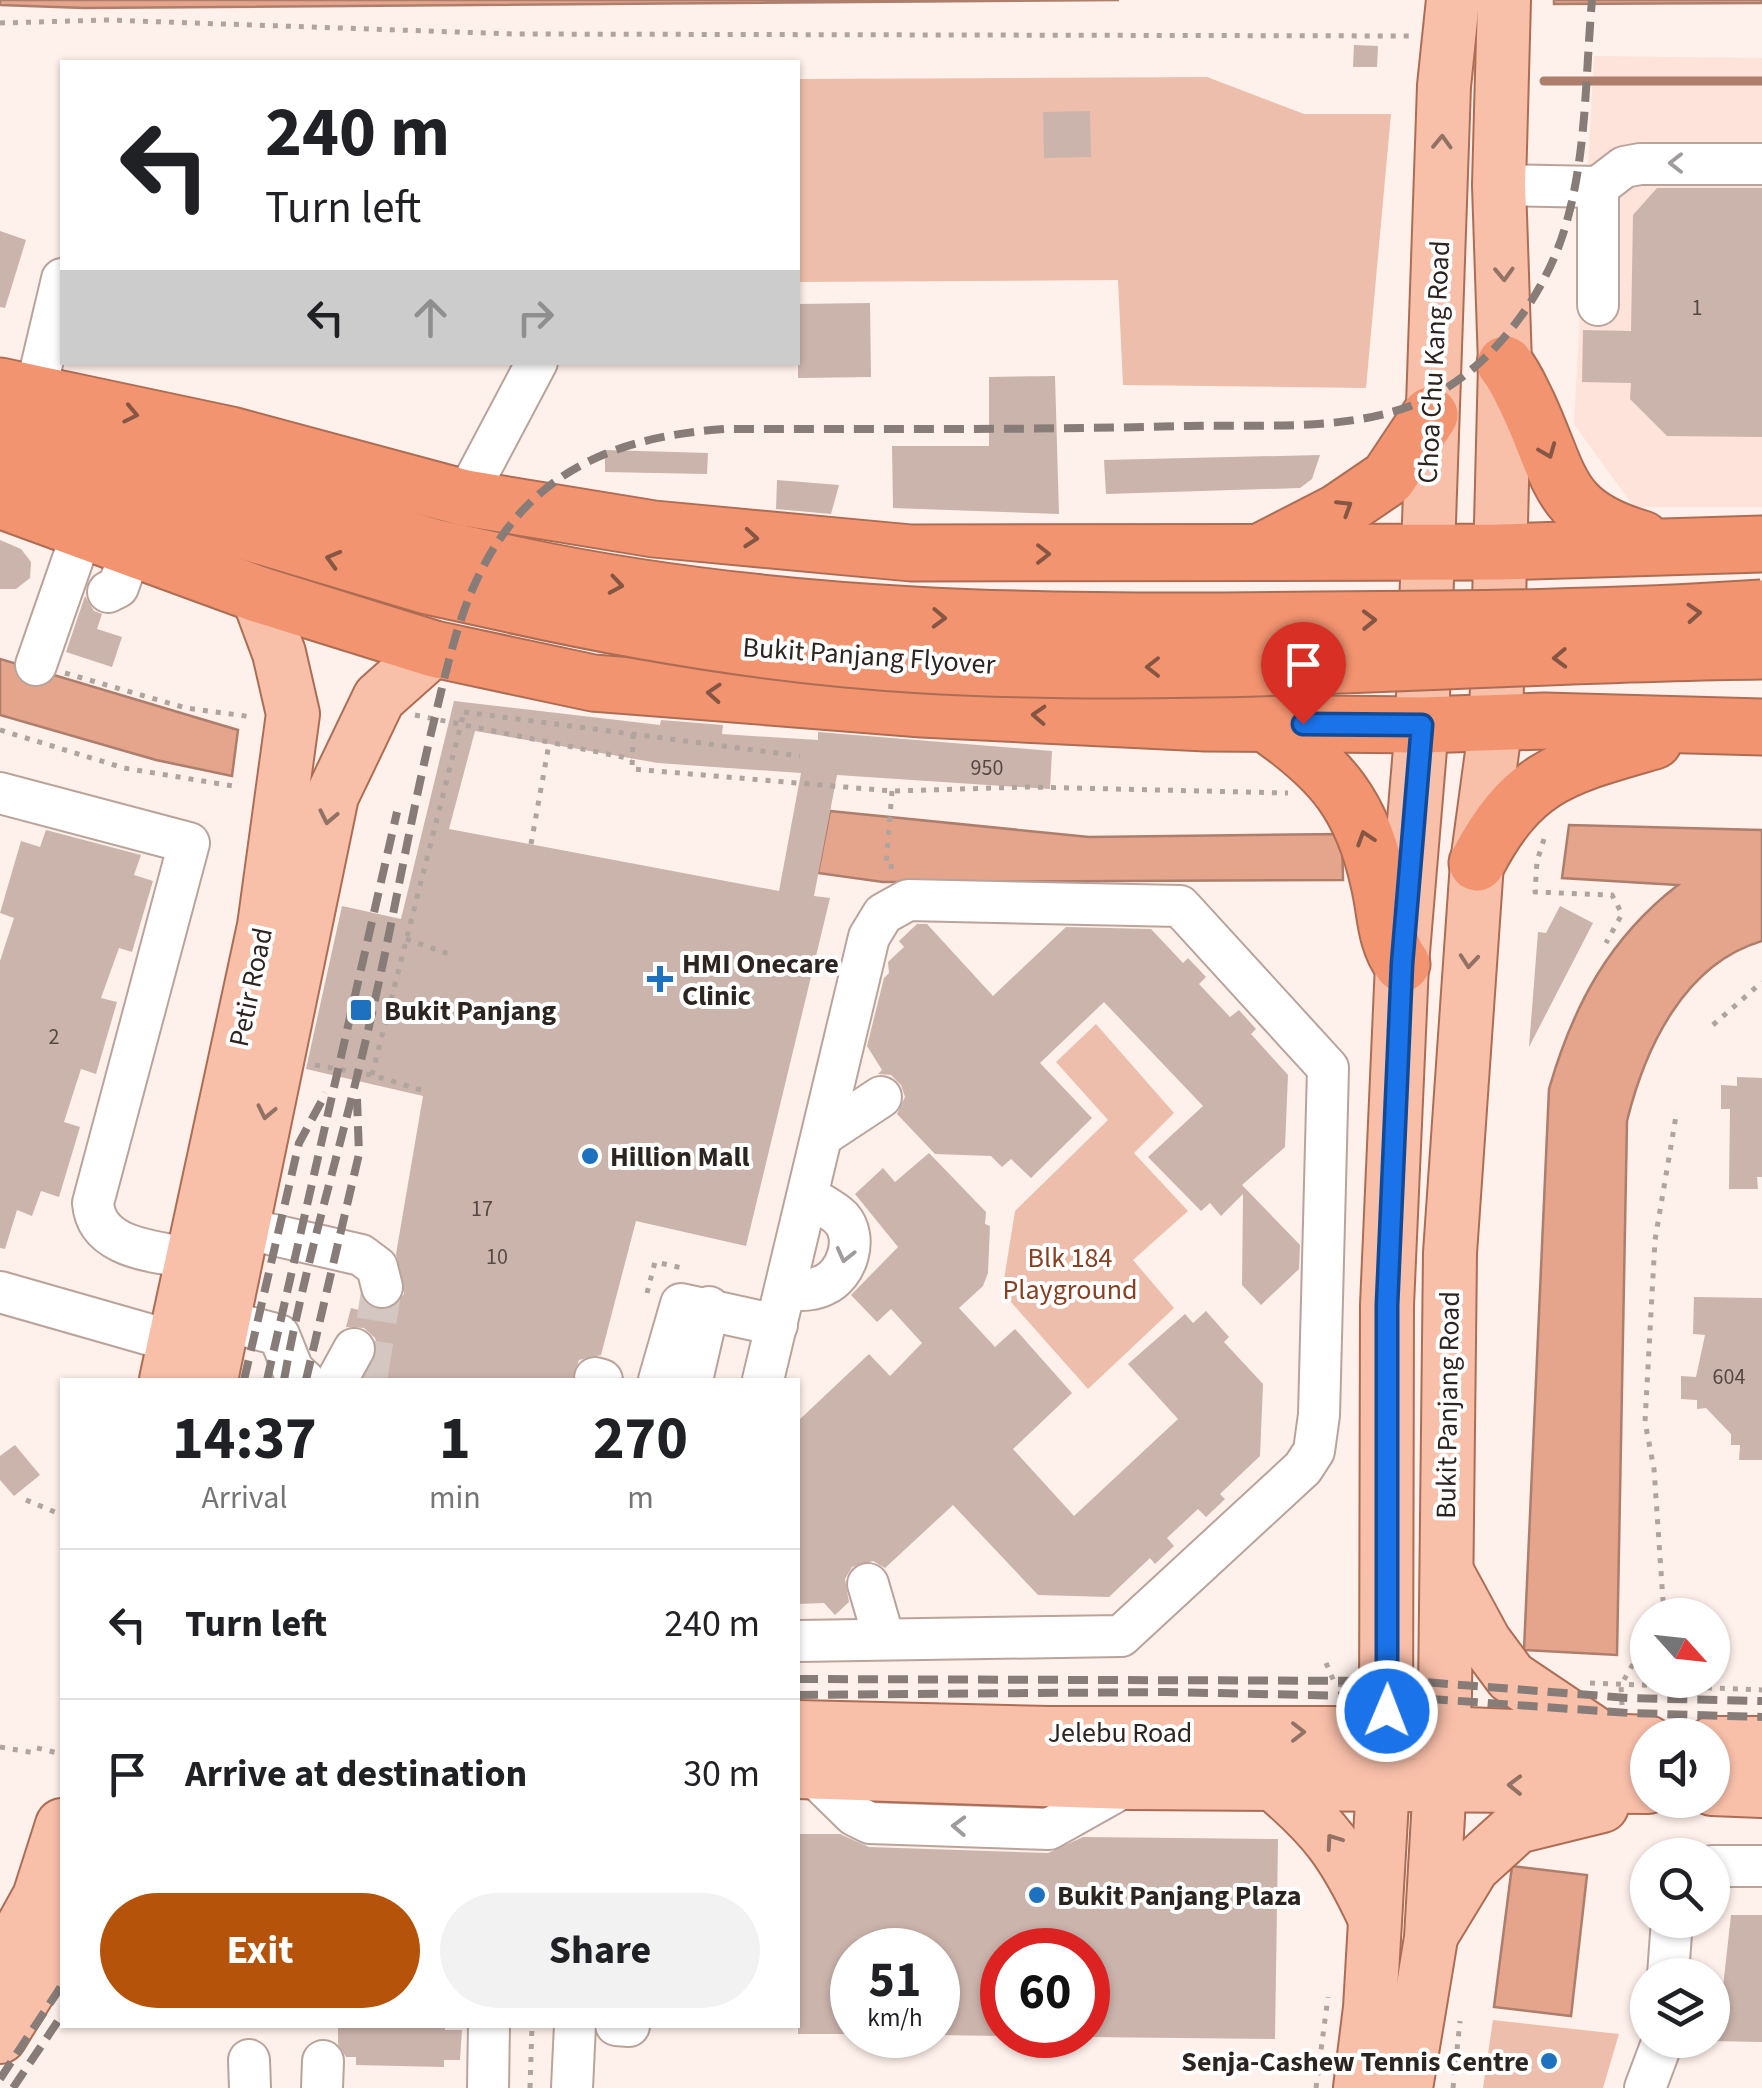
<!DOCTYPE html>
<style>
:root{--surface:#fff;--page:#f2f2f2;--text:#202124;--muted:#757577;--line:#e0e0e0;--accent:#b45309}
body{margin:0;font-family:"Source Sans 3",sans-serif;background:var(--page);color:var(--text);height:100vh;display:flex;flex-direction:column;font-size:38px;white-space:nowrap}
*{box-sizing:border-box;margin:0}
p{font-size:32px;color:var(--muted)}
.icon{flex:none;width:55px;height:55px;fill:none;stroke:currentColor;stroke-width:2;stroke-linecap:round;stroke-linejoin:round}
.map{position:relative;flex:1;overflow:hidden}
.side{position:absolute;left:60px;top:1378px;width:740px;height:650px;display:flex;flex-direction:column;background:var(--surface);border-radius:0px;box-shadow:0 2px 8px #0004}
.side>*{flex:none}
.banner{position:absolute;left:60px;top:60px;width:740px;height:305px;border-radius:0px;box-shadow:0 2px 8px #0004;background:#fff;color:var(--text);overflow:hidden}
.needle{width:65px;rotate:117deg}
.buttons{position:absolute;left:1630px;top:1598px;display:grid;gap:20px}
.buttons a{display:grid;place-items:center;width:100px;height:100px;border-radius:50%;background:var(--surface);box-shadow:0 2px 8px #0004;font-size:50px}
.speed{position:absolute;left:830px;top:1928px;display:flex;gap:20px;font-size:50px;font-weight:700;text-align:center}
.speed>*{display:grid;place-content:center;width:130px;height:130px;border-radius:50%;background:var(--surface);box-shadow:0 2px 8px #0004;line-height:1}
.speed small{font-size:25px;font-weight:400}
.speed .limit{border:15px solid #d22;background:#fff;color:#111}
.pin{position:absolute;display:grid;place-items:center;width:85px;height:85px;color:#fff;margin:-102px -42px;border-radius:50% 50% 50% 0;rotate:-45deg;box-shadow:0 0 10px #0007}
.pin .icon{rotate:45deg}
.me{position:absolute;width:110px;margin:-55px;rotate:1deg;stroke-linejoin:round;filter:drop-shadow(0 0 8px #0008)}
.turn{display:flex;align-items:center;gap:35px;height:210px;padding:0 40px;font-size:45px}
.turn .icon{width:130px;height:130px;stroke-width:2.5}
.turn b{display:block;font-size:70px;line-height:85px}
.lanes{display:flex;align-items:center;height:95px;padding:0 40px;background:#0003;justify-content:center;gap:50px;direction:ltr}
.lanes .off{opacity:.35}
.eta{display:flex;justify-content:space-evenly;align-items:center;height:170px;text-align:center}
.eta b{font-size:60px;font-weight:700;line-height:70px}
.cta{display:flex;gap:20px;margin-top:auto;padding:20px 40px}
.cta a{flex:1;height:115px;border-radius:60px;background:var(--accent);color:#fff;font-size:40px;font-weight:700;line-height:115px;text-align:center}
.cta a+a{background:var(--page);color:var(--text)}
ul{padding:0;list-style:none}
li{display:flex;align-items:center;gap:30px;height:150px;padding:0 40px;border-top:2px solid var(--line)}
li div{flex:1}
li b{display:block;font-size:38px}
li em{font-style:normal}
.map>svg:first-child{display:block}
.built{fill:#fde3d9}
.green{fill:#eebeac}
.water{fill:#e5a58d;stroke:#ae7e6c;stroke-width:2.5}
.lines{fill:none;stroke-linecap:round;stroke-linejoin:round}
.stream{stroke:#ae7e6c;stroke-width:9}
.building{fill:#cbb4ac;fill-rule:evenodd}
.minor-tunnel{stroke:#d4c7c2;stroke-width:40;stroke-dasharray:40 20;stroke-linecap:butt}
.minor-casing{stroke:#baa39b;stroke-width:44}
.major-casing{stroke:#ad6d54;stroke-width:56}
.highway-casing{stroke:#ad6d54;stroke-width:59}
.path{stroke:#afa49e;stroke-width:5;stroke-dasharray:5 8;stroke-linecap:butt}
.minor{stroke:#fff;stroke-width:40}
.major{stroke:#f8bfa9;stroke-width:52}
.highway{stroke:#f39470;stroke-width:55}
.rail{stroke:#877c77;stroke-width:8;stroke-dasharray:20 10;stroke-linecap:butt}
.highway-bridge-casing{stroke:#ad6d54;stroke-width:59;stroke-linecap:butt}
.path-bridge{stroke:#afa49e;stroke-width:5;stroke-dasharray:5 8;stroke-linecap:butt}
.highway-bridge{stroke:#f39470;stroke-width:55}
.oneway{stroke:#927264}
.oneway2{stroke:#a09c9b}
.oneway3{stroke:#865644}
.route-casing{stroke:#114b97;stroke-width:25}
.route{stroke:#1a73e8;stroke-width:18}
.poi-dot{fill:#1d71bf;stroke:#fff;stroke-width:4}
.labels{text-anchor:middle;stroke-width:8;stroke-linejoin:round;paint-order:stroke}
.number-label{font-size:22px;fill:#544843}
.street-label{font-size:28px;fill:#2c2420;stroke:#fff}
.poi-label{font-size:28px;font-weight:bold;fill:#2c2420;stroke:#fff;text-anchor:start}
.park-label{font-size:28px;fill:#8b3e1f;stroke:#fff}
</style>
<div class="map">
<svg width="1762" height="2088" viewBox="0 0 1762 2088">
<rect width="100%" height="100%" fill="#fef0ea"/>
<polygon class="built" points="1594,56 1762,58 1762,507 1634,507 1574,424"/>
<g class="green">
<polygon points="1207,77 1304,114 1391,114 1366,388 1123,385 1118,280 798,282 798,79"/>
<polygon points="1096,1024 1174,1113 1134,1153 1188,1211 1133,1260 1174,1308 1088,1389 1002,1292 1015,1211 1108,1120 1056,1062"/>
<polygon points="1493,2020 1619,2034 1603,2088 1483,2088"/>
</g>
<g class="water">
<polygon points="0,0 1119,0 84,8 0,5"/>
<polygon points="1554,0 1762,0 1762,3 1554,4"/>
<polygon points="0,659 238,730 232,776 156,760 0,715"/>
<polygon points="830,811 1089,837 1342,834 1343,880 883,882 818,873"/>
<path d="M1569,825L1762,830V941C1684,964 1645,1048 1627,1121L1617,1655L1524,1650L1549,1089C1573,1006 1609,938 1678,885L1562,878Z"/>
<polygon points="1512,1866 1587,1875 1571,2016 1494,2007"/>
</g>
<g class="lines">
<polyline class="stream" points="1544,81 1762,81"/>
</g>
<g class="building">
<polygon points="1354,45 1378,46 1377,67 1353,67"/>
<polygon points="1090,111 1091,157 1044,158 1043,112"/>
<polygon points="1657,188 1762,188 1762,437 1667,436 1630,399 1631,383 1582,382 1583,330 1631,331 1633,215"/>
<polygon points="0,231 26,240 5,308 0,307"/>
<polygon points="870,303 871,377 798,378 798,304"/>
<polygon points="1055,376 1059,514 893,508 892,446 989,446 989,377"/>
<polygon points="605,450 708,453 707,474 605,472"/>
<polygon points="1320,455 1312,479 1300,488 1106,494 1104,460"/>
<polygon points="777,480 839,485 831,514 776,509"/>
<polygon points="0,540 21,549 31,562 30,578 16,589 0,589"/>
<polygon points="85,596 94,611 102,614 97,629 122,637 112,667 66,652"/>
<path d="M454,701L660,725L661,720L723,725L722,734L818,740V732L1052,751L1050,789L837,775L814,896L830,898L746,1246L636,1221L601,1355L579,1360L572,1380H368L378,1349L375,1338L364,1328L346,1327L351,1308L382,1316L404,1294L396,1254L423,1096L306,1069L342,906L401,919ZM475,731L658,763L801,773L779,891L449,829Z"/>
<polygon points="46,830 141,855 134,875 153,881 132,952 119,948 101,998 117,1002 96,1074 81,1069 64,1122 80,1127 59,1197 41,1191 32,1216 17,1210 5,1249 0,1248 0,961 14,918 0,913 21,841 40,847"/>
<polygon points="1560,906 1593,923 1529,1047 1538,932 1546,933"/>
<polygon points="917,924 927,924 993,996 1066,927 1151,929 1183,963 1188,958 1206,977 1199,984 1230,1017 1239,1010 1256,1029 1251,1034 1288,1075 1285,1147 1242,1185 1300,1245 1299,1269 1261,1305 1242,1285 1243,1194 1221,1216 1210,1203 1201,1211 1148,1157 1203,1106 1104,1002 1040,1063 1092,1118 1031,1178 1011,1159 1002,1167 991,1156 935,1154 897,1114 905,1097 901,1085 891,1075 878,1074 882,1070 867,1046 884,978 889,973 888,962 904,947 899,941"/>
<polygon points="1737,1077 1762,1078 1762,1177 1757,1177 1758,1189 1729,1189 1730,1109 1721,1109 1721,1085 1737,1086"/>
<polygon points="929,1153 986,1212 985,1224 990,1226 988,1273 983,1286 959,1308 995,1347 1015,1329 1072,1393 1013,1449 1074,1516 1178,1419 1128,1364 1185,1314 1193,1323 1206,1311 1229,1337 1224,1342 1263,1384 1260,1456 1220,1494 1225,1499 1206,1517 1198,1509 1167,1538 1174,1546 1155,1564 1150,1558 1109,1597 1038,1595 953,1505 885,1568 873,1561 852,1567 845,1579 849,1602 835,1615 824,1603 798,1604 798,1421 869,1354 890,1376 922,1343 891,1309 877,1322 851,1295 898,1247 855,1194 883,1168 895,1182"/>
<polygon points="1694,1297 1762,1298 1762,1460 1739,1460 1740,1445 1731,1445 1731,1434 1706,1408 1697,1409 1697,1400 1681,1399 1681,1376 1696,1377 1705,1335 1693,1334"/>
<polygon points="15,1445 40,1475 14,1496 0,1480 0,1456"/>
<polygon points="798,1834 840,1834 869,1847 1048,1853 1083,1837 1278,1839 1275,2039 1088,2037 1088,1950 1002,1950 1002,2036 938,2035 938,1950 852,1950 852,2034 798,2034"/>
<polygon points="1731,1915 1762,1915 1762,2042 1712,2041 1712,1996 1722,1996"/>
<polygon points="356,2025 445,2025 445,2030 462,2030 460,2060 444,2060 444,2067 356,2065 356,2057 346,2057 338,2044 338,2028"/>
</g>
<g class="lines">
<polyline class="minor-tunnel" points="367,1380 382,1287"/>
<g class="minor-casing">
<g id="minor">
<polyline points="1499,185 1598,187 1624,167 1640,164 1762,164"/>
<polyline points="1598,187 1598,305"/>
<polyline points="35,393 62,279"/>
<polyline points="465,498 537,362"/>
<polyline points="108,592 118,587 132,548"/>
<polyline points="36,665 83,530"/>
<path d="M0,793L189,843L93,1203C97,1250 156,1251 194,1259"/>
<polyline points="822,1136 881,1097"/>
<polyline points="243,1228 361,1255 377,1267 382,1287"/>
<path d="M785,1291C798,1290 812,1291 824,1285C847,1275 859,1238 841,1218C832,1209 818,1203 808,1196"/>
<polyline points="0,1292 175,1342"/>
<polyline points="223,1320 279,1335 293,1370 304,1380"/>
<polyline points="595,1378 602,1380"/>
<polyline points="337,1380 354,1349"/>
<polyline points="659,1380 681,1304 777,1325"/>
<polyline points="692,1380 709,1307"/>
<polyline points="763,1380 869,937 883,914 908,900 1180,906 1328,1068 1319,1415 1314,1451 1303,1468 1121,1636 798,1641"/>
<polyline points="868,1584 884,1639"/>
<polyline points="810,1772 854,1815 870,1823 1049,1829 1131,1783"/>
<polyline points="1712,1866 1762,1866"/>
<polyline points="1668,1975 1672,1920"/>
<polyline points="616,2025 629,2026"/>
<polyline points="249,2060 250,2088"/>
<polyline points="322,2088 323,2061"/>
<polyline points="488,2088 489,2025"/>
<polyline points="572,2088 575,2025"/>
<polyline points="1645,2088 1663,2040"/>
</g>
</g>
<g class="major-casing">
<g id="major">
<polyline points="166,1380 264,926 293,714 279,653 257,594"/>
<polyline points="211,1380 332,796 379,698 434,649"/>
<polyline points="1447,1572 1485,1642 1511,1677 1605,1740"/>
<polyline points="798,1727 1049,1733 1443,1733 1648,1742"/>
<polyline points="1712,1743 1762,1743"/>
<polyline points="798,1772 1131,1783 1648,1787"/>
<path d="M1270,1781C1325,1827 1344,1853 1374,1917"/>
<polyline points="1712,1789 1762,1791"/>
<polyline points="1434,1931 1473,1867 1517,1827 1602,1806"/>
<polyline points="0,1967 39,1897 62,1825"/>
<polyline points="0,2037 62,1937"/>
<polyline points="1360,2088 1370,2008 1386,1732 1387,1305 1402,964 1422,725 1444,86 1453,0"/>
<polyline points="1406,2088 1431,1938 1445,1695 1450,1253 1477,863 1496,723 1505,364 1499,185 1504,0"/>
</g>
</g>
<g class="highway-casing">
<g id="highway">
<path d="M1505,364C1515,376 1521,391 1528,405C1562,478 1556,514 1642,539"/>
<polyline points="0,386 231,435 465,498 654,529 911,553 1498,552 1762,544"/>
<polyline points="8,420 437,548 521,566"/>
<polyline points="0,458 427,586 514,605"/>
<polyline points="0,500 257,594 434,649 593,683 922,709 1206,723 1422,725 1544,721 1762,727"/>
<polyline points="1266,549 1338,512 1388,478 1430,415"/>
<path d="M1268,725C1332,770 1362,805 1379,883C1386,911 1384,940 1402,964"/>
<path d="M1477,863C1523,775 1564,767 1654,741"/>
</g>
</g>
<g class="path">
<polyline points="0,23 107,20 515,34 1410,36"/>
<polyline points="65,673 186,708 253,717"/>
<polyline points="464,712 800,756"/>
<polyline points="415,715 632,759"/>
<polyline points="0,730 124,768 233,786"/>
<polyline points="633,734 632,769 892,791 1029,787 1288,793"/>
<polyline points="892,791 886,866 898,867"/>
<polyline points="1544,839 1537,861 1535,892 1612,895 1622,914 1606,943"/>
<polyline points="531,844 549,744"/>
<polyline points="406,939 452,955"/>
<polyline points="1713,1025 1762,982"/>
<polyline points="315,1065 372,1075 424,1091"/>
<polyline points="647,1293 655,1262 687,1269"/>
<polyline points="26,1500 62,1515"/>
<polyline points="1664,1615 1654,1469 1645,1422 1655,1240 1676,1116"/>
<polyline points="1712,1624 1717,1617"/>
<polyline points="1326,1663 1335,1684 1350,1686"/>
<polyline points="1590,1683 1762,1690"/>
<polyline points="1622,1705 1621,1685 1648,1638"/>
<polyline points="0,1747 35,1753"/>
<polyline points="37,1748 62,1754"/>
<polyline points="530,2088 532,2025"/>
<polyline points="1316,2088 1328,1997"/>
<polyline points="1453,2088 1460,2021"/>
</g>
<use href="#minor" class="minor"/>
<use href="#major" class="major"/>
<use href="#highway" class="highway"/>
<g class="rail">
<polyline points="244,1380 299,1143 326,1093"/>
<polyline points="267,1380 397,812"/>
<path d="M284,1380C306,1256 345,1135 372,1013C394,917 410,820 433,725C450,656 463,587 507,529C561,457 640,435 725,429C879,429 1033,430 1188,426C1262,424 1342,432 1413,405C1470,383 1519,329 1546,275C1588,194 1584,89 1592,0"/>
<polyline points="306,1380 359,1154 357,1099"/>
<polyline points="798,1679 1411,1681 1628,1698 1762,1701"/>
<polyline points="798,1695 1165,1692 1403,1697 1629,1713 1762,1717"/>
<polyline points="0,2079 62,1985"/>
<polyline points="13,2088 62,2015"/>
</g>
<g class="highway-bridge-casing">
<g id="highway-bridge">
<path d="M521,566C782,621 1051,624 1317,620C1465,619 1614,618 1762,608"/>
<path d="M514,605C649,635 786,657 924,665C1203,681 1483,654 1762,651"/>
</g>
</g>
<polyline class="path-bridge" points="372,1075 464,712"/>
<use href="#highway-bridge" class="highway-bridge"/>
</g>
<defs><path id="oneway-chevron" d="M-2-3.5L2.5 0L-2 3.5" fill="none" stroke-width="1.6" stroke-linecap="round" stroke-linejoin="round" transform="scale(2.5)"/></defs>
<g class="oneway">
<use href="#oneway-chevron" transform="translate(1442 142) rotate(-88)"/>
<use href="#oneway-chevron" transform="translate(1504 274) rotate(88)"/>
<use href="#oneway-chevron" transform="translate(328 817) rotate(102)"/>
<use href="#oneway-chevron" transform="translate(1469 961) rotate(95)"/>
<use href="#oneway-chevron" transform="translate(266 1112) rotate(102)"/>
<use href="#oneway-chevron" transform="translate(1298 1732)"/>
<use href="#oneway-chevron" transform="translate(1515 1785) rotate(-179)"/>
<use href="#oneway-chevron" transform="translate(1333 1841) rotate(-125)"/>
</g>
<g class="oneway2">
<use href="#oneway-chevron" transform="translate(1676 163) rotate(180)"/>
<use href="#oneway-chevron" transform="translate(845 1255) rotate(104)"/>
<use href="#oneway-chevron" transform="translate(959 1826) rotate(-178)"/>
</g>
<g class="oneway3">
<use href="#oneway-chevron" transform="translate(131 414) rotate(12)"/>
<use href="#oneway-chevron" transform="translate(1548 451) rotate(68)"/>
<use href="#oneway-chevron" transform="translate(1345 507) rotate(-32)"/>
<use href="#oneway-chevron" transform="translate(751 538) rotate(5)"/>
<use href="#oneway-chevron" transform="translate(1043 554)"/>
<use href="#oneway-chevron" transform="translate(333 559) rotate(-164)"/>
<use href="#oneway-chevron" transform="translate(616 585) rotate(9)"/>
<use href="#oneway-chevron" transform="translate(1694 613) rotate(-4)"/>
<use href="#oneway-chevron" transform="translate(939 618) rotate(2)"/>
<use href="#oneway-chevron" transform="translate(1369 620) rotate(-1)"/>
<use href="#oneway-chevron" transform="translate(1560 658) rotate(178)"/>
<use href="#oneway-chevron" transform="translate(1153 667) rotate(-180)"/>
<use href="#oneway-chevron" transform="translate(714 693) rotate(-176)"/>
<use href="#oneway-chevron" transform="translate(1039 715) rotate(-177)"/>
<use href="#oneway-chevron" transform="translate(1365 838) rotate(-108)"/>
</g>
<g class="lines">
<g class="route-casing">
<polyline id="route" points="1303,724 1422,725 1402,964 1387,1305 1387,1711"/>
</g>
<use href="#route" class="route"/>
</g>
<g class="poi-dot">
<path d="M655 964h10v10h10v10h-10v10h-10v-10h-10v-10h10z"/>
<rect x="349" y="998" width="24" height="24" rx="5"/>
<circle cx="590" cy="1156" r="10"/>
<circle cx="1037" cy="1895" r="10"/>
<circle cx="1549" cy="2061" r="10"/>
</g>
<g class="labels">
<g class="number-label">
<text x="1697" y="315">1</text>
<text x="987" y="775">950</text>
<text x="54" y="1044">2</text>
<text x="482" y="1216">17</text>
<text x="497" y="1264">10</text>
<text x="1729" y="1384">604</text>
</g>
<g class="street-label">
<text transform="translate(1433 362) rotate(-87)" y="10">Choa Chu Kang Road</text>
<text transform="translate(869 655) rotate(4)" y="10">Bukit Panjang Flyover</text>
<text transform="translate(250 987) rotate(-78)" y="10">Petir Road</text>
<text transform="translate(1447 1405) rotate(-89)" y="10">Bukit Panjang Road</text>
<text x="1120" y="1742">Jelebu Road</text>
</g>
<g class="poi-label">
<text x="682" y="973">HMI Onecare<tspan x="682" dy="32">Clinic</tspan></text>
<text x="384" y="1020">Bukit Panjang</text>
<text x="610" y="1166">Hillion Mall</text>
<text x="1057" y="1905">Bukit Panjang Plaza</text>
<text x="1529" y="2071" text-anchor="end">Senja-Cashew Tennis Centre</text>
</g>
<g class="park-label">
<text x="1070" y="1267">Blk 184<tspan x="1070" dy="32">Playground</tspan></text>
</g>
</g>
</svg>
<div class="buttons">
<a><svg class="needle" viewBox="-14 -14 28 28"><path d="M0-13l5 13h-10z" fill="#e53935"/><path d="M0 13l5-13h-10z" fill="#757577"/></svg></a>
<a><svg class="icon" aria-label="sound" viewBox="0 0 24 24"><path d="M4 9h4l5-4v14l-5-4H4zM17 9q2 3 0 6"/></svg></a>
<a><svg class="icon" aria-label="search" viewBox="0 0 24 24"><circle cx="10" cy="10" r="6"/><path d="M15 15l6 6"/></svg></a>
<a><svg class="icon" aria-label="layers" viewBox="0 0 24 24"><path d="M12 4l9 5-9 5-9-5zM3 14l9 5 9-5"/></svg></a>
</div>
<div class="speed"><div>51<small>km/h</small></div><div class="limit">60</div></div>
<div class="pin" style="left:1303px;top:724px;background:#d93025"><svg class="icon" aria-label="arrive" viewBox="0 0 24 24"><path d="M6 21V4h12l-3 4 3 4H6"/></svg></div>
<svg class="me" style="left:1387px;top:1711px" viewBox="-20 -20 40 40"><circle r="17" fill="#1a73e8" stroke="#fff" stroke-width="3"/><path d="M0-11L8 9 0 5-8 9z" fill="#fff"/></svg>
<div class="banner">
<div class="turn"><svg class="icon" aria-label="left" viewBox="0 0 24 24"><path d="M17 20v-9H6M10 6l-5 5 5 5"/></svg><div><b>240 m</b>Turn left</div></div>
<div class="lanes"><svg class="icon" aria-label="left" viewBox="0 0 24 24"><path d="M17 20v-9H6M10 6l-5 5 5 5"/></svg><svg class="icon off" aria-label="ahead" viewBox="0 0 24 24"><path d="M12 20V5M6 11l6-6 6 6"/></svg><svg class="icon off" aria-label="right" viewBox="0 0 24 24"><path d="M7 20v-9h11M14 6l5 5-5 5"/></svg></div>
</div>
<section class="side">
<div class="eta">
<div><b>14:37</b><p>Arrival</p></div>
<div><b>1</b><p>min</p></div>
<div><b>270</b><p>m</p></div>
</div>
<ul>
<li><svg class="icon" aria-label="left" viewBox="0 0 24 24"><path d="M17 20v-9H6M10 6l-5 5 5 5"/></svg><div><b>Turn left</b></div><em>240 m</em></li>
<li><svg class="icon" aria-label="arrive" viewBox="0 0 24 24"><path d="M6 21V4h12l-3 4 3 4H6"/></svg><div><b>Arrive at destination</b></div><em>30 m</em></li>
</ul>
<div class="cta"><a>Exit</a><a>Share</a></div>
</section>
</div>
